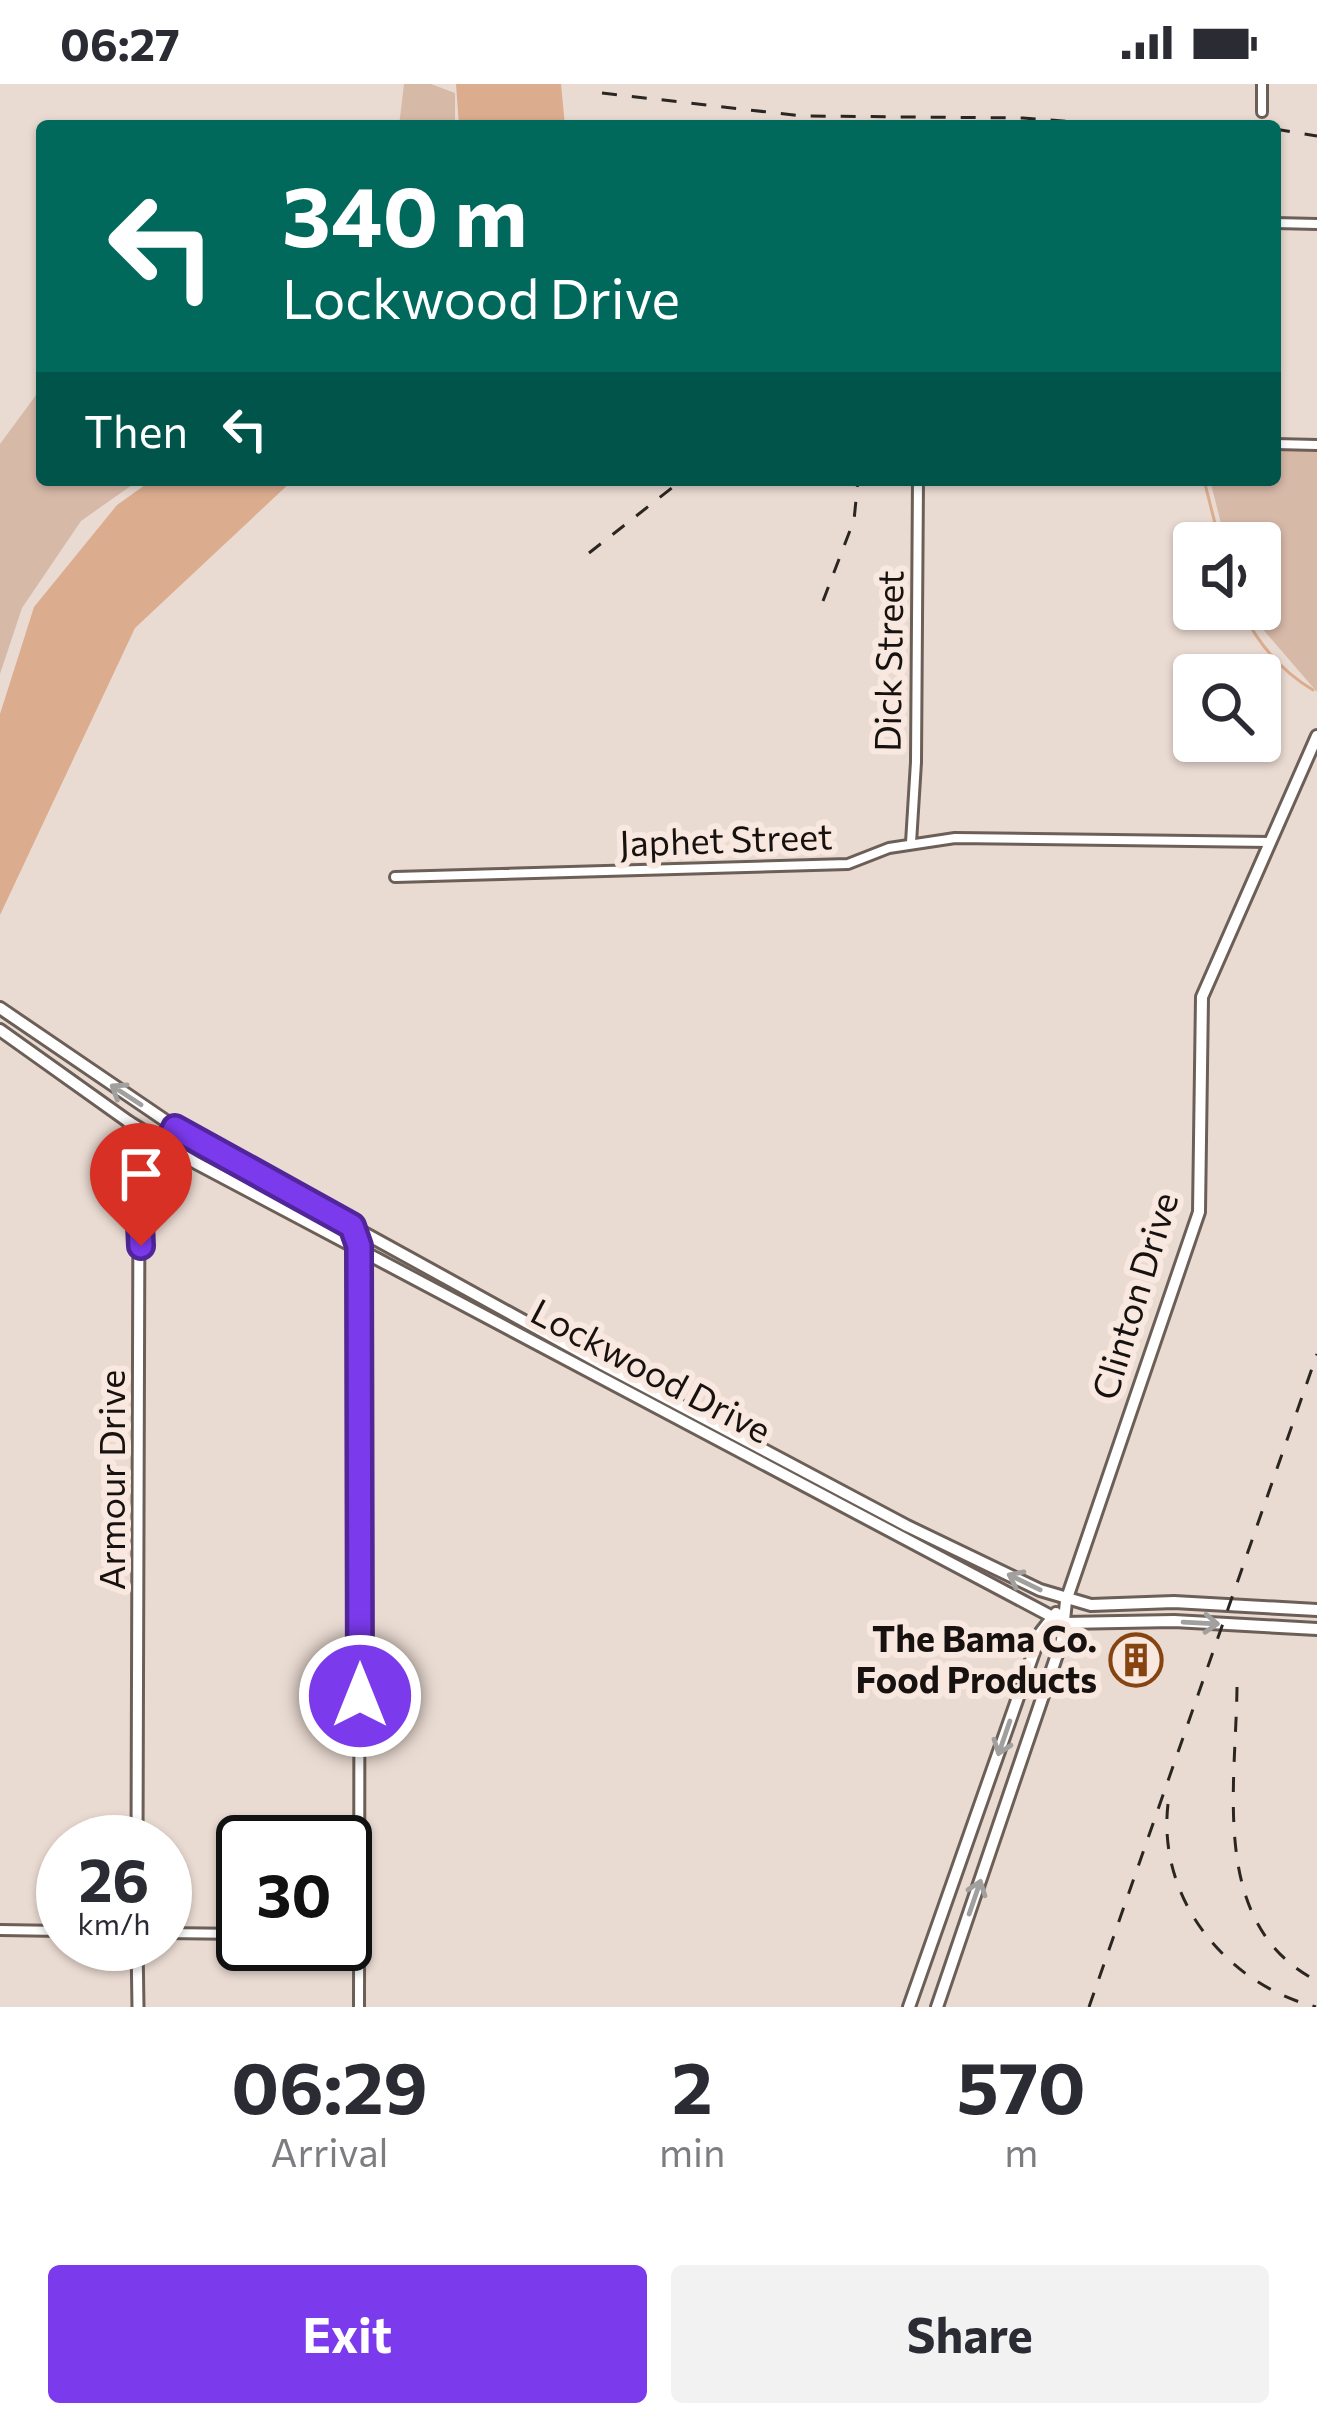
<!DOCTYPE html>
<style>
:root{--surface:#fff;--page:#f2f2f3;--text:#2b2b33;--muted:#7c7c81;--accent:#7c3aed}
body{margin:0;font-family:Commissioner,sans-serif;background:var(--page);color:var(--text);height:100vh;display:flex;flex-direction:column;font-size:45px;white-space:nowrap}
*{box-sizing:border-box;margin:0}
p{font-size:39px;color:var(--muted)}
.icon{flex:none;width:66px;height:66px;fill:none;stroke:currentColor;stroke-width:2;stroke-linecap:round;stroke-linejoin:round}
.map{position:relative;height:1923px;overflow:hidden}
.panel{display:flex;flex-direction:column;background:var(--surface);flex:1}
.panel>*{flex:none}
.banner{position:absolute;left:36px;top:36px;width:1245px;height:366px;border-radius:12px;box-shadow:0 3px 9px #0004;background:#00695c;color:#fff;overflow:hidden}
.fabs{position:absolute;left:1173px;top:438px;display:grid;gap:24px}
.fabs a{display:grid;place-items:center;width:108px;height:108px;border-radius:12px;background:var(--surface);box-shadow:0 3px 9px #0004;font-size:60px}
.speed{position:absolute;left:36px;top:1731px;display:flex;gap:24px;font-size:60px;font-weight:700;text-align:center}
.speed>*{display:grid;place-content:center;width:156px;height:156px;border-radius:50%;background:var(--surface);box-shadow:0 3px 9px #0004;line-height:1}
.speed small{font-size:30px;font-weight:400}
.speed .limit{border:6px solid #111;border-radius:18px;background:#fff;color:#111}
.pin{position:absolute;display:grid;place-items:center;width:102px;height:102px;color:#fff;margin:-123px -51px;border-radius:50% 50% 50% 0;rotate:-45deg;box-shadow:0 0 12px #0007}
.pin .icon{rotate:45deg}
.me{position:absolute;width:132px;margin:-66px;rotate:0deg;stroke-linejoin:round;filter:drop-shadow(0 0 9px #0008)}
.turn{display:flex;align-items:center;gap:42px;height:252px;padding:0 48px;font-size:54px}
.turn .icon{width:156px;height:156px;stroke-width:2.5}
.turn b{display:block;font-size:84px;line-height:102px}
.then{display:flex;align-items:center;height:114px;padding:0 48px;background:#0003;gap:24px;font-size:45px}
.eta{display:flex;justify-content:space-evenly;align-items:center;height:204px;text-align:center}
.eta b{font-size:72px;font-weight:700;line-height:84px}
.button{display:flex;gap:24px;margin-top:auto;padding:24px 48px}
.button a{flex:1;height:138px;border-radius:12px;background:var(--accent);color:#fff;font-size:48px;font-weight:700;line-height:138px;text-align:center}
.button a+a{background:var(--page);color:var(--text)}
.status{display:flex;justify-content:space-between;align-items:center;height:84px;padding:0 60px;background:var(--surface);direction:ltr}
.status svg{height:33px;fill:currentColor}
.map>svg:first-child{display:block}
.park{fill:#d7b9a8}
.water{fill:#dcac8f}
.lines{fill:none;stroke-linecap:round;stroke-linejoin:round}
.stream{stroke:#dcac8f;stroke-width:3}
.minor-casing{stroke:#6c5f57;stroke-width:14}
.tertiary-casing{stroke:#6c5f57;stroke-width:15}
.secondary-casing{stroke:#6c5f57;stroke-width:16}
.minor{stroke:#fff;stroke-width:8}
.tertiary{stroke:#fff;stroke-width:9}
.secondary{stroke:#fff;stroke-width:10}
.rail{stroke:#2c2623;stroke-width:3;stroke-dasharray:15 15;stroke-linecap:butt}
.oneway{stroke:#a2a09f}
.route-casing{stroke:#51269a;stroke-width:30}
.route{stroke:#7c3aed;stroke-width:21}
.labels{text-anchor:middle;stroke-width:12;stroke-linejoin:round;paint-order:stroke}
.street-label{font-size:36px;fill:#17120f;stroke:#f8e8df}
.poi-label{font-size:36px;font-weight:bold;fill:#17120f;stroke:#f8e8df;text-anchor:end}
</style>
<div class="status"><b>06:27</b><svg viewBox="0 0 49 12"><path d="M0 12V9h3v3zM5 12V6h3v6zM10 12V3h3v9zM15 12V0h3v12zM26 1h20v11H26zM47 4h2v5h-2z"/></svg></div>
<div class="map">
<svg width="1317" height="1923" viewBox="0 0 1317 1923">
<rect width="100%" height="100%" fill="#eadbd2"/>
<g class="park">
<polygon points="404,0 431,0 455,9 455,42 399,42"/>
<polygon points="42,303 42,396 139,396 81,437 22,524 0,590 0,360"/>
<polygon points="1275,365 1317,366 1317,608 1260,542 1251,525 1260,525 1260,459 1226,459 1210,396 1275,396"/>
</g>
<g class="water">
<polygon points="456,0 561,0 565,42 459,42"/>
<polygon points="152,396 293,396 135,544 0,831 0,630 34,523 117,421"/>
</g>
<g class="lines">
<g class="stream">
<polyline points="1204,396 1220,459"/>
<path d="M1241,525C1257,558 1281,587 1313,606"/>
</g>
<g class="minor-casing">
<g id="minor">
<polyline points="1262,28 1262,0"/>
<polyline points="1275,139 1317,140"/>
<polyline points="1275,360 1317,361"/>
<polyline points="911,759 916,678 918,396"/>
<polyline points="395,793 848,780 889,764 955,754 1270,758"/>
<polyline points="352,1142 359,1162 360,1219 359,1923"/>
<polyline points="0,1846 63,1847"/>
<polyline points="165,1849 243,1850"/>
</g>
</g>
<g class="tertiary-casing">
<g id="tertiary">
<polyline points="137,1758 139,1118 175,1044"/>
<polyline points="137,1860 138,1923"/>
</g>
</g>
<g class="secondary-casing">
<g id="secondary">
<polyline points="0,924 188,1052 602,1280 907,1442 1040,1506 1091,1521 1174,1518 1317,1526"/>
<polyline points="0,946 129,1038 196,1079 1064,1539 1174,1537 1317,1545"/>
<polyline points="129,1038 136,1066 139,1118"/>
<polyline points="909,1923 1041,1548 1056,1529"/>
<polyline points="937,1923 1062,1556 1066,1517 1199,1128 1202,913 1317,652"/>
</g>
</g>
<use href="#minor" class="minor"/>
<use href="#tertiary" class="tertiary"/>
<use href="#secondary" class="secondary"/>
<g class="rail">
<polyline points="602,9 802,32 1023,34 1132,42"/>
<polyline points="1275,45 1317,52"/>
<polyline points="589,469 682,396"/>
<polyline points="823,517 854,436 858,396"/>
<path d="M1237,1603C1236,1705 1209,1841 1317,1897"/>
<path d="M1168,1720C1157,1815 1226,1900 1316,1923"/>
<polyline points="1089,1923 1317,1270"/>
</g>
</g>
<defs><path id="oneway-shaft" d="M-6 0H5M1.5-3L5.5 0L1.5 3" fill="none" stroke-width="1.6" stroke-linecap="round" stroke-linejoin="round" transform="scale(3)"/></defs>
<g class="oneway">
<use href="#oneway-shaft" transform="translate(126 1011) rotate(-147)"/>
<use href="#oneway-shaft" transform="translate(1024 1498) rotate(-154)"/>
<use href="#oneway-shaft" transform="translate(1201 1539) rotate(3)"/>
<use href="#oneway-shaft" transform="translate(1004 1654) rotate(109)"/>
<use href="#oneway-shaft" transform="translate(975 1813) rotate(-71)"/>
</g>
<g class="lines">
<g class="route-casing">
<polyline id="route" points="141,1162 139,1118 175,1044 352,1142 359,1162 360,1612"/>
</g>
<use href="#route" class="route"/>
</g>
<defs>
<g id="building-ring" transform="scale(2.7)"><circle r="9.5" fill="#f8e8df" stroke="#864411" stroke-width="1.5"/><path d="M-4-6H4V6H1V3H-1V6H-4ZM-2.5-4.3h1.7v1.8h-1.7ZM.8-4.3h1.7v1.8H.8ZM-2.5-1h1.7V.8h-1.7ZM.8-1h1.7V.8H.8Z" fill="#864411"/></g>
</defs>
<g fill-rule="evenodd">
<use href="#building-ring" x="1136" y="1576"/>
</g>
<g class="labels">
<g class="street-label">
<text transform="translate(889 577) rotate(-89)" y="13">Dick Street</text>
<text transform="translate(726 756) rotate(-2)" y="13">Japhet Street</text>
<text transform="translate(1135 1212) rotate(-73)" y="13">Clinton Drive</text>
<text transform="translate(651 1287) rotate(28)" y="13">Lockwood Drive</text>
<text transform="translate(112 1396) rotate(-90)" y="13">Armour Drive</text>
</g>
<g class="poi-label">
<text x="1097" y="1568">The Bama Co.<tspan x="1097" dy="41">Food Products</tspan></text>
</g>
</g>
</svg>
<div class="fabs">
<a><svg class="icon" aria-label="sound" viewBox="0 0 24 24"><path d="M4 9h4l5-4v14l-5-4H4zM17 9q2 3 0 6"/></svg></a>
<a><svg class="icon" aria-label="search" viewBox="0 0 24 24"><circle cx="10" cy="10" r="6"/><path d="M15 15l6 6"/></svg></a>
</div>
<div class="speed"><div>26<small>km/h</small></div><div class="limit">30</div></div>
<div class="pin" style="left:141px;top:1162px;background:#d93025"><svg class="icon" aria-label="arrive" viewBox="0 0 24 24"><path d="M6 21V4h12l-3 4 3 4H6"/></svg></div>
<svg class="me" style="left:360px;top:1612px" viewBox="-20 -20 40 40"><circle r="17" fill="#7c3aed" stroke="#fff" stroke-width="3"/><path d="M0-11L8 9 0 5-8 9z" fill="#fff"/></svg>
<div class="banner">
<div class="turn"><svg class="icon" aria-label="left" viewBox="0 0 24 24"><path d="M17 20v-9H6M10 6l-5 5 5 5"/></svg><div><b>340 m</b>Lockwood Drive</div></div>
<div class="then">Then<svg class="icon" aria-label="left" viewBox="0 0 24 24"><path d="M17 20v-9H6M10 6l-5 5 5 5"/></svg></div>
</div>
</div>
<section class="panel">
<div class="eta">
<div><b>06:29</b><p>Arrival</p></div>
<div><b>2</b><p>min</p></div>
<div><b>570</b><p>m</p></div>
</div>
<div class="button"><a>Exit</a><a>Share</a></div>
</section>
